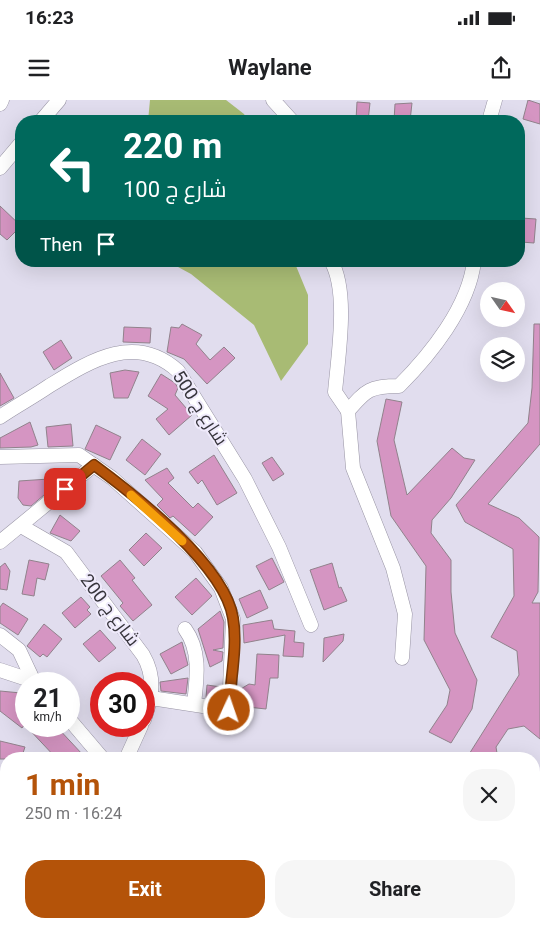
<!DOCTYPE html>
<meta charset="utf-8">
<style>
:root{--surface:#fff;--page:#f6f6f6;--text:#202124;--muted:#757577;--accent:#b45309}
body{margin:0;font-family:Roboto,Cairo,sans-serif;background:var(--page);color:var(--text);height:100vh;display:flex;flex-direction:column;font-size:19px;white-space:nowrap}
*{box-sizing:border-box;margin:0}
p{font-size:16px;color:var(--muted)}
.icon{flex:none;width:28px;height:28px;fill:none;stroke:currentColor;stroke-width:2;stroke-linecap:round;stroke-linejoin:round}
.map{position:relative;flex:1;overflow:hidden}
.sheet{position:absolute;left:0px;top:652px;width:540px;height:176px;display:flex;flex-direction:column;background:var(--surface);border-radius:20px 20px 0 0;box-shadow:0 5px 20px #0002}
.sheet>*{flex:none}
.top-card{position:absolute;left:15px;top:15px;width:510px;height:152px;border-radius:20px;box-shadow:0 5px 20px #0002;background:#00695c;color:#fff;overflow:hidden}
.needle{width:32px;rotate:124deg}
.controls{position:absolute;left:480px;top:182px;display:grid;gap:10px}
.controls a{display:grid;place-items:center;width:45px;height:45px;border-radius:50%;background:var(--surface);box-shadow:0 5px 20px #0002;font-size:25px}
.speed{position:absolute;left:15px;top:572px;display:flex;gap:10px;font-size:25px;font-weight:700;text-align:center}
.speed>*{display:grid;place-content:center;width:65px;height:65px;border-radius:50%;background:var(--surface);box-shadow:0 5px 20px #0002;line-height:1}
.speed small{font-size:12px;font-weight:400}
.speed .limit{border:8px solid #d22;background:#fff;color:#111}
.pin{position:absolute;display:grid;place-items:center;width:42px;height:42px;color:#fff;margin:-21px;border-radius:10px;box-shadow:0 2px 8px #0006}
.me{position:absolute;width:55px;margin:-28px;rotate:3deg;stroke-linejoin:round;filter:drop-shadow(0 0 4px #0008)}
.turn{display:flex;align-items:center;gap:18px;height:105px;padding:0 25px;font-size:22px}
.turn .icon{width:65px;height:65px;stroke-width:2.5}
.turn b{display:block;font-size:35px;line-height:42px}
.then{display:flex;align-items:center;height:48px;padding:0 25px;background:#0003;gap:10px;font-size:19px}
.round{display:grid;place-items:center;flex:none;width:52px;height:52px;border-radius:20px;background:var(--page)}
.summary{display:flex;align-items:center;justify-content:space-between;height:85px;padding:0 25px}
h1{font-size:30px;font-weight:700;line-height:38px;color:var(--accent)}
.cta{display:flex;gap:10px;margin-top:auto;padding:10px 25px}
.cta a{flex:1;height:58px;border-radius:20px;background:var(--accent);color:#fff;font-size:20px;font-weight:700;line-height:58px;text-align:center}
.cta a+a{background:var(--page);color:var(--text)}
.status{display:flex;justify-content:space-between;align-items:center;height:35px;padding:0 25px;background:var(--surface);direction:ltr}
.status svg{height:14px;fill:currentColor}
header{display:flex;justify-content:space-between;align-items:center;height:65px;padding:0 25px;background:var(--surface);font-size:22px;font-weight:700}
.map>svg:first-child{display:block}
.forest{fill:#a8bb74}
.building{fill:#d595c2;stroke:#91828c}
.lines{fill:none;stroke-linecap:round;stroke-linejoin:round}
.minor-casing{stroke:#9894a4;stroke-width:15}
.minor{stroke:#fff;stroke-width:14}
.route-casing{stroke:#753606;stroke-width:12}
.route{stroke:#b45309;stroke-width:9}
.slow{stroke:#f59e0b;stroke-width:9}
.labels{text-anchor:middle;stroke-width:4;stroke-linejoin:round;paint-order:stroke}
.street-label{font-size:18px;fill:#37353c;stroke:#efeafb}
</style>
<div class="status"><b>16:23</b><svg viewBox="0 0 49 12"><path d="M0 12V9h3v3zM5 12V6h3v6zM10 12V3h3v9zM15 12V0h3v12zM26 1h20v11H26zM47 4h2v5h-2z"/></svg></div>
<header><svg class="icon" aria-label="menu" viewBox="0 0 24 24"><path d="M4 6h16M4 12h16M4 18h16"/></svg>Waylane<svg class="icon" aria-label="share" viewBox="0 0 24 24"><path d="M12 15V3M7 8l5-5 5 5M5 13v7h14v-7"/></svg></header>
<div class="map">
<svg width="540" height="828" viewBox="0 0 540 828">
<rect width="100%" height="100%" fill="#e1ddee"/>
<g class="forest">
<polygon points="150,0 226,0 244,14 248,21 148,21"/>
<polygon points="167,161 294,161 308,195 308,244 281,281 254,225 191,174"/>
</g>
<g class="building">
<polygon points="528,0 540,4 540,24 523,19"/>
<polygon points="357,2 370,3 368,21 356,20"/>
<polygon points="412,3 410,21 394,21 395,4"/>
<polygon points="0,106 21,126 7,140 0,134"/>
<polygon points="521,118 536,119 534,143 521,142"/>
<polygon points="182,224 202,235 196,244 210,260 224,247 235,258 207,284 184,259 167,252 171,227 179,228"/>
<polygon points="534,224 540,224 540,344 488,404 519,418 539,437 538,492 532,503 540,503 540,639 524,626 508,629 496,647 498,659 466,659 519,575 517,551 491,537 514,496 513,449 465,422 456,405 528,323 532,288"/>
<polygon points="124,227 151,228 150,243 123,242"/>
<polygon points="61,240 72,258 54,270 43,252"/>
<polygon points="125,270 139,272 128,298 114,298 110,273"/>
<polygon points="0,273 14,298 0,306"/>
<polygon points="161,274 175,283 178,288 175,295 192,315 169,335 156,319 168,309 148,296"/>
<polygon points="386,299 402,302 394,340 407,395 452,348 464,358 475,360 451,398 432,420 431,433 451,460 451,492 455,533 477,580 472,609 451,643 429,632 447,605 450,590 424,540 426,466 391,416 377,341"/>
<polygon points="30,322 38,345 31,347 0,348 0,338"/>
<polygon points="71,324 73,346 48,347 46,327"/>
<polygon points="96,325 121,337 110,360 85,349"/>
<polygon points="142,339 161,354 145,375 126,360"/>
<polygon points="214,355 237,393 217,405 202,380 198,384 189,372"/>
<polygon points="272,357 284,374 273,381 262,363"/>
<polygon points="167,368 174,378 168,383 193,408 198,403 213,417 195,436 173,416 170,418 157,405 163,399 145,380"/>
<polygon points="64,378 31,406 23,405 18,398 19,381"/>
<polygon points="60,415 80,431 71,441 50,433"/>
<polygon points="146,433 162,448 144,466 129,450"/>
<polygon points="272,458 284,482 269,490 256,466"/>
<polygon points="29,460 49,464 45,480 37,478 34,496 22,494"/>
<polygon points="120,460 135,478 132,480 152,505 133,521 120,506 123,503 101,476"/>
<polygon points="5,463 10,471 7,490 0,489 0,467"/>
<polygon points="332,463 339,488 341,487 347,501 324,510 310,470"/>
<polygon points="196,478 212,496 192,515 175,497"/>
<polygon points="260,490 268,508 247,518 239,499"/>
<polygon points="81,497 90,507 87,510 91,514 75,528 62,513"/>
<polygon points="3,503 28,519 18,535 0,523 0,507"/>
<polygon points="220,511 224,522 223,548 213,550 223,552 222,561 210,567 198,529"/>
<polygon points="272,520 274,529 295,531 294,542 304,543 303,557 283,556 285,535 244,543 243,525"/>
<polygon points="44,524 62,539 47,557 43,554 40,557 27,546"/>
<polygon points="100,530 116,548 99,562 83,544"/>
<polygon points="344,534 343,541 323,562 324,538"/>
<polygon points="182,542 188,565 171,574 160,554"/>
<polygon points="257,554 279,555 278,578 270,578 266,609 238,606 239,590 249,584 255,585"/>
<polygon points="188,578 186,594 161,591 160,582"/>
<polygon points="207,585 221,587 221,600 206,598"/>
<polygon points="0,591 21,593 26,597 26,623 22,628 0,611"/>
<polygon points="26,626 56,626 83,655 79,659 57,659"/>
<polygon points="0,641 25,647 21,659 0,659"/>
</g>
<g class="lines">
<g class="minor-casing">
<g id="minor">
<polyline points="273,0 292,21"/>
<polyline points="0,4 2,0"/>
<polyline points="41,21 59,0"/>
<polyline points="489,21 495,0"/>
<polyline points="0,68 21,43"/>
<path d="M331,161C349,191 338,257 335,292L348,311"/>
<path d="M0,317C16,306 33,297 49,286C90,261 135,232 178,271L245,379L279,447L311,525"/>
<polyline points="0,357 79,355 112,378 195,452 221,488 233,519 229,610 151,598"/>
<path d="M21,426L66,452L143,555C156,577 152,597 144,620"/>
<polyline points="0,442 94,365"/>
<path d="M185,529C201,551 197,578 194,604"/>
<polyline points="0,535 19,550 35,584"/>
<path d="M402,558L405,514L393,468L353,368L348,311C366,290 370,286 399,286C430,255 469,207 474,161"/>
<polyline points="0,570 33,581"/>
<polyline points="69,619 103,659"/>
<polyline points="126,659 141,626"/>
<polyline points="0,683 6,686"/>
<polyline points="534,763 540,756"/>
<polyline points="50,828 50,822"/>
<polyline points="86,828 88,822"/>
<polyline points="451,828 461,822"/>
</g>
</g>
<use href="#minor" class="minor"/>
</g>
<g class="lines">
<g class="route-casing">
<path id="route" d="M65,389L94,365C136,396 225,466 233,518C238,547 230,580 229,610"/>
</g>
<use href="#route" class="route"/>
<polyline class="slow" points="131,395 182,441"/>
</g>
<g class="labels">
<g class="street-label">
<text transform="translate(200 308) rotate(57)" y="6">شارع ج 500</text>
<text transform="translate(110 510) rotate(53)" y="6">شارع ج 200</text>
</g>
</g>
</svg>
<div class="controls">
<a><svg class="needle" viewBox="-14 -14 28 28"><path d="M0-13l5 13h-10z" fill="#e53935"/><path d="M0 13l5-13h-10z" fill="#757577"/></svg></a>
<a><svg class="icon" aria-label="layers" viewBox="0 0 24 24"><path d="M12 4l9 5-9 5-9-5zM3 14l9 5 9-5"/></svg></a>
</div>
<div class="speed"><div>21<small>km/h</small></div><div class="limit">30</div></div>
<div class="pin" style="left:65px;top:389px;background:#d93025"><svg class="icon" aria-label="arrive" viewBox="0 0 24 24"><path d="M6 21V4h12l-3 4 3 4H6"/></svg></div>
<svg class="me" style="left:229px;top:610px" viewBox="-20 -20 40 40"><circle r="17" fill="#b45309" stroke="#fff" stroke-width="3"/><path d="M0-11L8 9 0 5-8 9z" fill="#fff"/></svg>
<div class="top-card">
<div class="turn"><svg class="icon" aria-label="left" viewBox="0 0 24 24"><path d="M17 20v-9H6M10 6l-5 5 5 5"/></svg><div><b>220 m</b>شارع ج 100</div></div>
<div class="then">Then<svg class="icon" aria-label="arrive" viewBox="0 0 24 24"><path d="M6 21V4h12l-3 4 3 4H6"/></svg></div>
</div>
<section class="sheet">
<div class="summary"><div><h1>1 min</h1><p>250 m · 16:24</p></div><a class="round"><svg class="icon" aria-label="close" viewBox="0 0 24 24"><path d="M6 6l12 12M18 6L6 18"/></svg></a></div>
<div class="cta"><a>Exit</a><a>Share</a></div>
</section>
</div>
